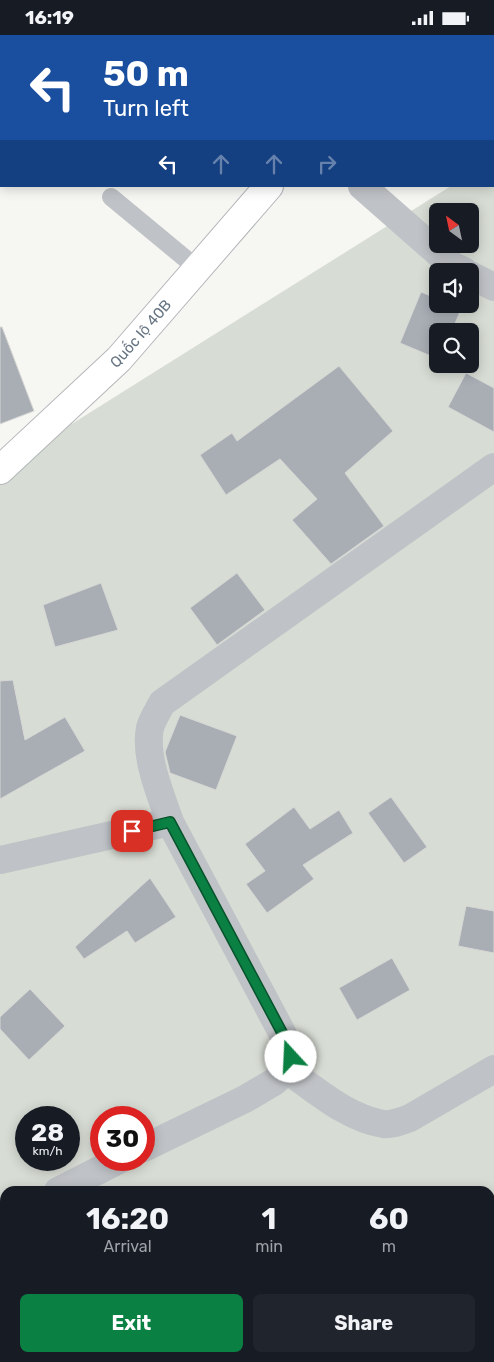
<!DOCTYPE html>
<meta charset="utf-8">
<style>
:root{--surface:#171b24;--page:#20242c;--text:#f1f3f6;--muted:#9ea1a6;--accent:#0b8043}
body{margin:0;font-family:Rubik,sans-serif;background:var(--page);color:var(--text);height:100vh;display:flex;flex-direction:column;font-size:19px;white-space:nowrap}
*{box-sizing:border-box;margin:0}
p{font-size:16px;color:var(--muted)}
.icon{flex:none;width:28px;height:28px;fill:none;stroke:currentColor;stroke-width:2;stroke-linecap:round;stroke-linejoin:round}
.map{position:relative;flex:1;overflow:hidden}
.details{position:absolute;left:0px;top:1151px;width:495px;height:176px;display:flex;flex-direction:column;background:var(--surface);border-radius:15px 15px 0 0;box-shadow:0 2px 12px #0003}
.details>*{flex:none}
.banner{position:absolute;left:0px;top:0px;width:495px;height:152px;box-shadow:0 2px 12px #0003;background:#1a4fa0;color:#fff;overflow:hidden}
.needle{width:32px;rotate:327deg}
.tools{position:absolute;left:429px;top:168px;display:grid;gap:10px}
.tools a{display:grid;place-items:center;width:50px;height:50px;border-radius:8px;background:var(--surface);box-shadow:0 2px 12px #0003;font-size:25px}
.speed{position:absolute;left:15px;top:1071px;display:flex;gap:10px;font-size:25px;font-weight:700;text-align:center}
.speed>*{display:grid;place-content:center;width:65px;height:65px;border-radius:50%;background:var(--surface);box-shadow:0 2px 12px #0003;line-height:1}
.speed small{font-size:12px;font-weight:400}
.speed .limit{border:8px solid #d22;background:#fff;color:#111}
.pin{position:absolute;display:grid;place-items:center;width:42px;height:42px;color:#fff;margin:-21px;border-radius:10px;box-shadow:0 2px 8px #0006}
.me{position:absolute;width:55px;margin:-28px;rotate:340deg;stroke-linejoin:round;filter:drop-shadow(0 0 4px #0008)}
.turn{display:flex;align-items:center;gap:18px;height:105px;padding:0 20px;font-size:22px}
.turn .icon{width:65px;height:65px;stroke-width:2.5}
.turn b{display:block;font-size:35px;line-height:42px}
.lanes{display:flex;align-items:center;height:48px;padding:0 20px;background:#0003;justify-content:center;gap:25px;direction:ltr}
.lanes .off{opacity:.35}
.eta{display:flex;justify-content:space-evenly;align-items:center;height:85px;text-align:center}
.eta b{font-size:30px;font-weight:700;line-height:35px}
.button{display:flex;gap:10px;margin-top:auto;padding:10px 20px}
.button a{flex:1;height:58px;border-radius:8px;background:var(--accent);color:#fff;font-size:20px;font-weight:700;line-height:58px;text-align:center}
.button a+a{background:var(--page);color:var(--text)}
.status{display:flex;justify-content:space-between;align-items:center;height:35px;padding:0 25px;background:var(--surface);direction:ltr}
.status svg{height:14px;fill:currentColor}
.map>svg:first-child{display:block}
.green{fill:#d7dcd4;fill-rule:evenodd}
.building{fill:#a8aeb4;stroke:#d7d7d5}
.lines{fill:none;stroke-linecap:round;stroke-linejoin:round}
.trunk-casing{stroke:#b4b7ba;stroke-width:30}
.service{stroke:#bfc2c6;stroke-width:18}
.minor{stroke:#bfc2c6;stroke-width:28}
.trunk{stroke:#fff;stroke-width:28}
.route-casing{stroke:#07532c;stroke-width:12}
.route{stroke:#0b8043;stroke-width:9}
.labels{text-anchor:middle;stroke-width:5;stroke-linejoin:round;paint-order:stroke}
.street-label{font-size:15px;fill:#667482;stroke:#fff}
</style>
<div class="status"><b>16:19</b><svg viewBox="0 0 49 12"><path d="M0 12V9h3v3zM5 12V6h3v6zM10 12V3h3v9zM15 12V0h3v12zM26 1h20v11H26zM47 4h2v5h-2z"/></svg></div>
<div class="map">
<svg width="494" height="1327" viewBox="0 0 494 1327">
<rect width="100%" height="100%" fill="#f6f6f2"/>
<path class="green" d="M494,124V1327H0V434L451,151H494ZM438,176H470V209H438ZM438,236H470V269H438ZM438,296H470V329H438ZM26,1082H69V1125H26ZM101,1082H144V1125H101ZM5,1156H490V1322H5Z"/>
<g class="building">
<polygon points="421,257 438,264 438,269 449,269 461,274 452,296 438,296 438,324 400,308"/>
<polygon points="0,292 2,292 34,376 0,389"/>
<polygon points="339,331 393,396 345,438 384,491 331,529 292,485 317,464 280,424 226,460 200,420 232,398 237,406"/>
<polygon points="466,338 494,353 494,397 448,372"/>
<polygon points="237,538 265,575 217,610 190,573"/>
<polygon points="101,548 118,595 55,612 43,570"/>
<polygon points="13,645 25,705 65,682 85,716 0,764 0,646"/>
<polygon points="180,680 237,701 216,755 170,738 165,717"/>
<polygon points="391,762 427,812 404,828 368,778"/>
<polygon points="294,772 310,794 339,775 353,798 303,830 314,844 267,878 246,849 265,836 245,809"/>
<polygon points="150,843 176,882 135,908 127,896 84,924 75,912"/>
<polygon points="466,871 494,876 494,918 458,911"/>
<polygon points="392,923 410,955 357,985 339,953"/>
<polygon points="30,954 65,991 29,1025 0,994 0,982"/>
</g>
<g class="lines">
<g class="trunk-casing">
<g id="trunk">
<polyline points="382,1 383,0"/>
<path id="s1" d="M0,435L119,324L269,151"/>
</g>
</g>
<g class="service">
<polyline points="304,0 305,1"/>
<polyline points="111,162 198,234"/>
</g>
<g class="minor">
<polyline points="130,0 130,1"/>
<polyline points="362,151 453,231 464,236"/>
<polyline points="470,240 494,252"/>
<polyline points="0,825 170,787"/>
<path d="M287,1035C316,1055 347,1083 383,1089C393,1090 401,1086 410,1083L494,1034"/>
<path d="M144,1113L245,1064L274,1047L287,1035L291,1022L287,1007L170,787C161,760 144,722 150,693C152,685 158,676 162,668L494,432"/>
<polyline points="58,1156 119,1125"/>
<polyline points="0,1187 5,1184"/>
<polyline points="331,1322 333,1327"/>
<polyline points="148,1327 158,1322"/>
</g>
<use href="#trunk" class="trunk"/>
</g>
<g class="lines">
<g class="route-casing">
<polyline id="route" points="132,796 170,787 287,1007 291,1022"/>
</g>
<use href="#route" class="route"/>
</g>
<g class="labels">
<g class="street-label">
<text dy="5" stroke="none"><textPath href="#s1" startOffset="196">Quốc lộ 40B</textPath></text>
</g>
</g>
</svg>
<div class="tools">
<a><svg class="needle" viewBox="-14 -14 28 28"><path d="M0-13l5 13h-10z" fill="#e53935"/><path d="M0 13l5-13h-10z" fill="#9ea1a6"/></svg></a>
<a><svg class="icon" aria-label="sound" viewBox="0 0 24 24"><path d="M4 9h4l5-4v14l-5-4H4zM17 9q2 3 0 6"/></svg></a>
<a><svg class="icon" aria-label="search" viewBox="0 0 24 24"><circle cx="10" cy="10" r="6"/><path d="M15 15l6 6"/></svg></a>
</div>
<div class="speed"><div>28<small>km/h</small></div><div class="limit">30</div></div>
<div class="pin" style="left:132px;top:796px;background:#d93025"><svg class="icon" aria-label="arrive" viewBox="0 0 24 24"><path d="M6 21V4h12l-3 4 3 4H6"/></svg></div>
<svg class="me" style="left:291px;top:1022px" viewBox="-20 -20 40 40"><circle r="19" fill="#fff"/><path d="M0-13L10 11 0 6-10 11z" fill="#0b8043"/></svg>
<div class="banner">
<div class="turn"><svg class="icon" aria-label="left" viewBox="0 0 24 24"><path d="M17 20v-9H6M10 6l-5 5 5 5"/></svg><div><b>50 m</b>Turn left</div></div>
<div class="lanes"><svg class="icon" aria-label="left" viewBox="0 0 24 24"><path d="M17 20v-9H6M10 6l-5 5 5 5"/></svg><svg class="icon off" aria-label="ahead" viewBox="0 0 24 24"><path d="M12 20V5M6 11l6-6 6 6"/></svg><svg class="icon off" aria-label="ahead" viewBox="0 0 24 24"><path d="M12 20V5M6 11l6-6 6 6"/></svg><svg class="icon off" aria-label="right" viewBox="0 0 24 24"><path d="M7 20v-9h11M14 6l5 5-5 5"/></svg></div>
</div>
<section class="details">
<div class="eta">
<div><b>16:20</b><p>Arrival</p></div>
<div><b>1</b><p>min</p></div>
<div><b>60</b><p>m</p></div>
</div>
<div class="button"><a>Exit</a><a>Share</a></div>
</section>
</div>
